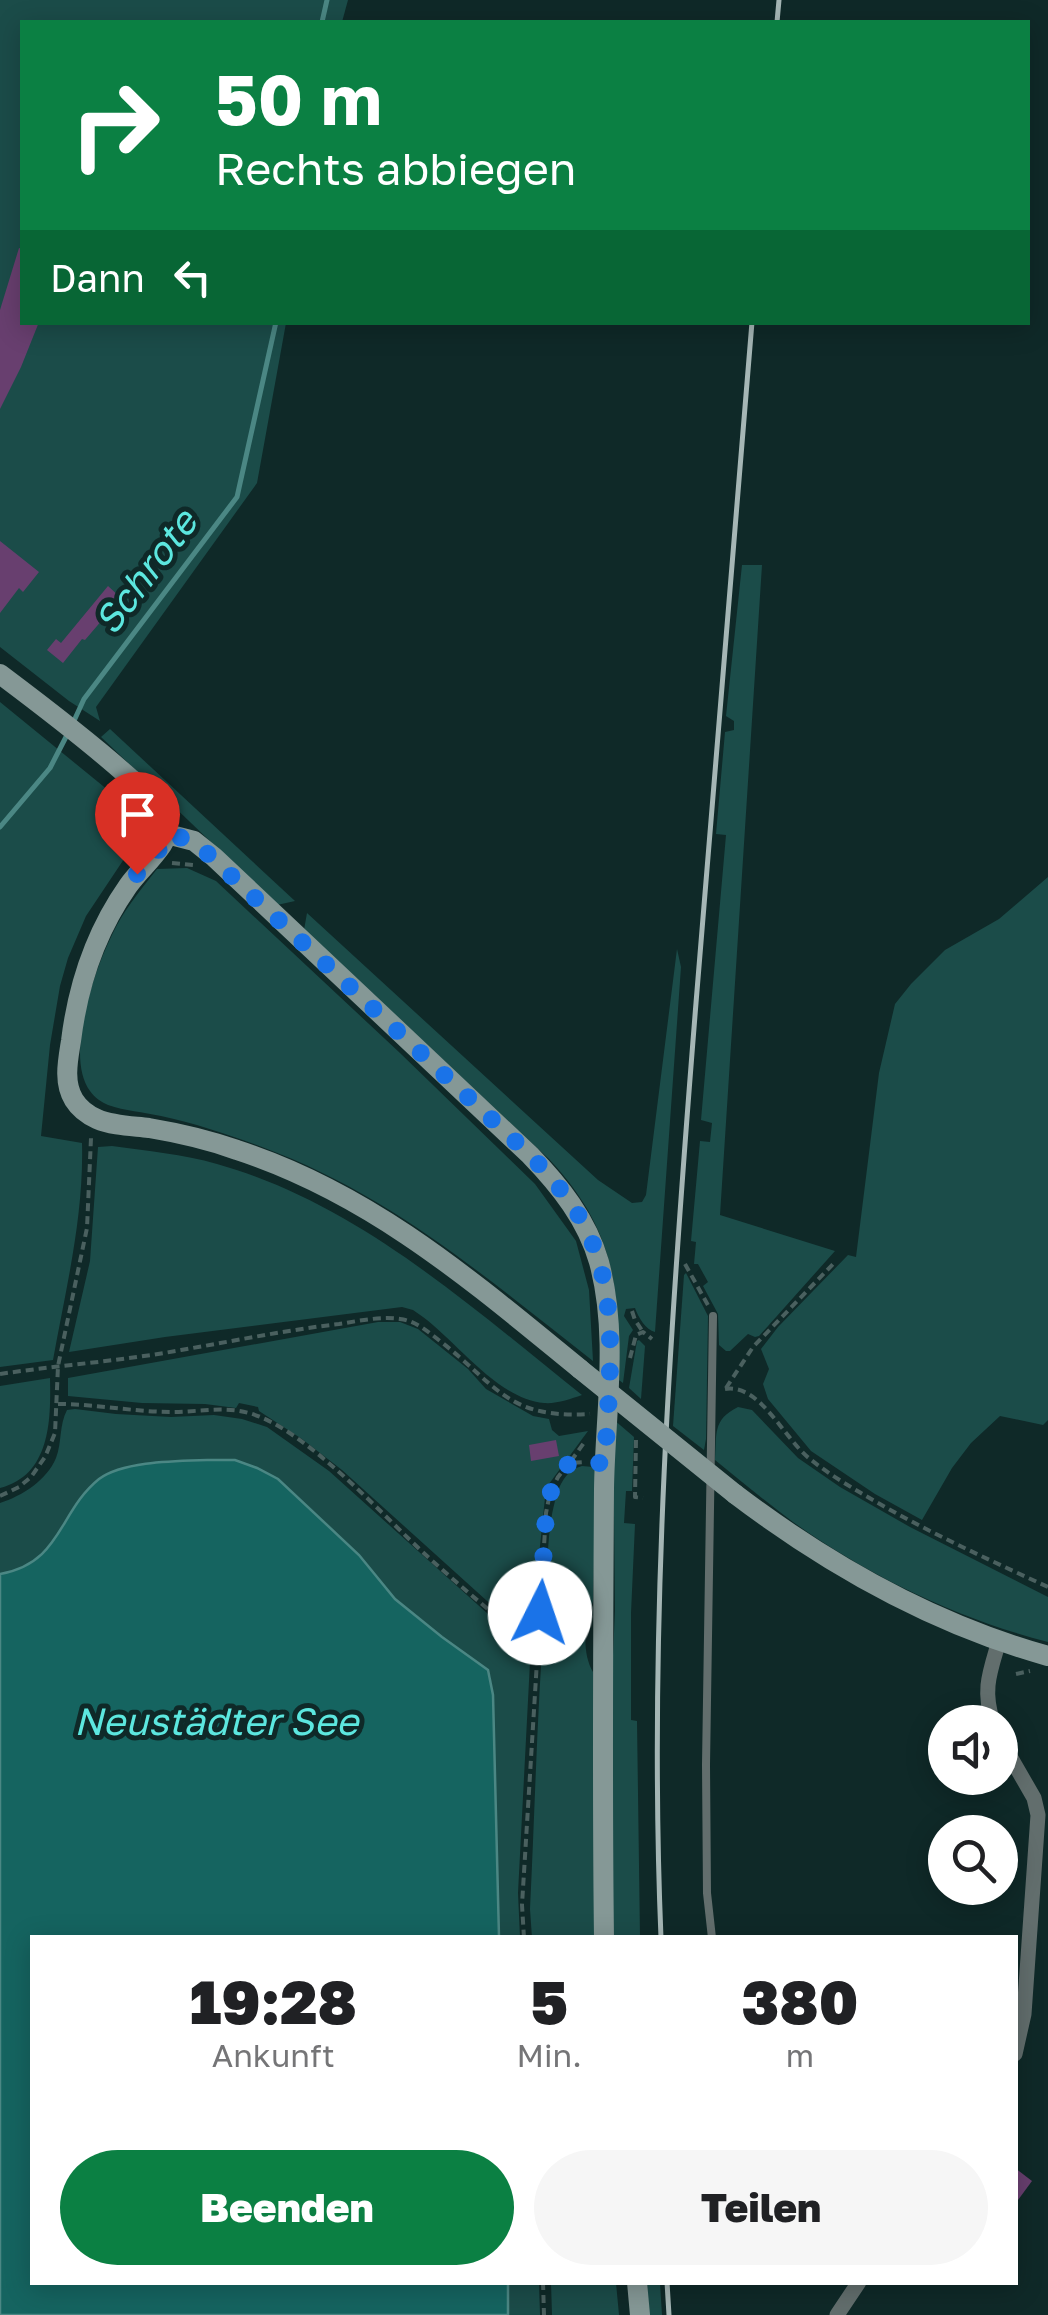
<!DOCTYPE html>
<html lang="de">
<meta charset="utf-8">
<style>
:root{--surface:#fff;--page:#f6f6f6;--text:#202124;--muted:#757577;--accent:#0b8043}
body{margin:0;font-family:"Golos Text",sans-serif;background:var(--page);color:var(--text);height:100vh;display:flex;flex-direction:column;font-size:38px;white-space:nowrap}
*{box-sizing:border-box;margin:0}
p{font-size:32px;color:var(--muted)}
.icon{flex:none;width:55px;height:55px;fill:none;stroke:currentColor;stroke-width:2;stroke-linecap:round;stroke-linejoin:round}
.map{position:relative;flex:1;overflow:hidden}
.panel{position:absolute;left:30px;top:1935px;width:988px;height:350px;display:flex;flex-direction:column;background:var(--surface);border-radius:0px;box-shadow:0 5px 25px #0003}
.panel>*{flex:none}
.banner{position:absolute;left:20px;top:20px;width:1010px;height:305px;border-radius:0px;box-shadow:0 5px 25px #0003;background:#0b8043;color:#fff;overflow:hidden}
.tools{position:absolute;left:928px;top:1705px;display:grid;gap:20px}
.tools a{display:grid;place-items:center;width:90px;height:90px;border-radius:50%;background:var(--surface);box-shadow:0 5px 25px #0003;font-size:50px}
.pin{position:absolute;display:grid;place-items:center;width:85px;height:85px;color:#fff;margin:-102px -42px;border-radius:50% 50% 50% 0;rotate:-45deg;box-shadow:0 0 10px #0007}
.pin .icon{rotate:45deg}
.me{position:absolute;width:110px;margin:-55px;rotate:4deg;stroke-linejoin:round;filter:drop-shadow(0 0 8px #0008)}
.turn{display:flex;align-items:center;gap:35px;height:210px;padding:0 30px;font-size:45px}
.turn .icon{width:130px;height:130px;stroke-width:2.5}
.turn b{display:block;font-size:70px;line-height:85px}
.then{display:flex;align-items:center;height:95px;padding:0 30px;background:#0003;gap:20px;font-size:38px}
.eta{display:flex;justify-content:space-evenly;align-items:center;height:170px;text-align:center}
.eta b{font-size:60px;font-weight:800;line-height:70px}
.action{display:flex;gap:20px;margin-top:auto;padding:20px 30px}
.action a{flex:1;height:115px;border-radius:60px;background:var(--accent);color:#fff;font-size:40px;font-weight:800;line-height:115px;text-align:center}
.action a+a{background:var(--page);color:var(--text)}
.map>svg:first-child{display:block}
.green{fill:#1b4c49}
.water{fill:#156460;stroke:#4b8784;stroke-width:2.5}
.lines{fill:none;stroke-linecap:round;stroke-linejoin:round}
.stream{stroke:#4b8784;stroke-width:5}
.building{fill:#683f6f}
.path{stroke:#4a605f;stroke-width:4;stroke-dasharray:8 5;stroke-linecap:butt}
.lane{stroke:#626e6d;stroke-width:8}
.street{stroke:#626e6d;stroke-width:15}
.secondary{stroke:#859896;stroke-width:20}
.rail{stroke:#a5b6b5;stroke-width:5}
.secondary-bridge{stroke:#859896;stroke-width:20}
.route{stroke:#1a73e8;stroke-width:18;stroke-dasharray:0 32.4}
.labels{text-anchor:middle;stroke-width:10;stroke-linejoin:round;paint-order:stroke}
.water-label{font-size:38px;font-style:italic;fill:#5ce7df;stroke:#0f2928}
</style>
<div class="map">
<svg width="1048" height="2315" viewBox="0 0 1048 2315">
<rect width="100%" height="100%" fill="#0f2928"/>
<g class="green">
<polygon points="0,0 348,0 342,22 22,22 22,322 286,323 257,483 96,707 100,721 69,701 0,647"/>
<polygon points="742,565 762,565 720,1215 835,1251 759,1336 755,1337 748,1334 730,1351 726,1351 719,1345 718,1314 703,1286 708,1282 698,1264 694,1264 696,1242 691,1241 700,1141 710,1142 712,1123 701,1120 726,835 716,834 725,732 734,730 734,721 726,716"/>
<path d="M0,702L141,817L140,835L86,916L68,958L60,986L50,1045L41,1136L82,1143C84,1216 66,1288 53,1360L0,1367Z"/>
<polygon points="110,729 295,901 277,905 101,737"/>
<path d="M187,868L216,881L400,1053L535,1184L576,1241L589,1290L593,1361C486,1278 392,1195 262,1147C229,1135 195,1123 161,1116C143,1112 125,1111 108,1105C101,1102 95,1098 90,1091C63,1054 97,962 117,925C128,905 143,887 157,869Z"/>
<polygon points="1048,877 1048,1420 1043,1425 1000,1416 971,1443 952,1468 922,1520 875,1494 811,1451 768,1399 763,1384 769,1369 761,1349 778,1327 848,1255 856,1257 879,1073 895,1004 911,984 945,950 999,919"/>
<path d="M307,913L598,1180L632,1203L642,1202L646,1195L677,949L681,967L655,1332C646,1330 638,1317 635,1308L626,1309L624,1316L633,1330L629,1336L623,1383L616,1378C622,1288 613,1227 549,1159L304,930Z"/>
<path d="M112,1146C147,1151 183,1154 217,1164C358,1204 470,1306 582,1395C570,1399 557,1404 544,1403C498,1399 458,1343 423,1317L413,1310L402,1307L165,1337L69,1352L90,1261L98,1147Z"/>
<polygon points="686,1273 708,1316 706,1439 704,1450 673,1426 684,1275"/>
<polygon points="378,1322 400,1322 418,1329 468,1369 486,1389 533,1416 549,1419 552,1430 559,1436 588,1431 546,1488 531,1633 507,1619 342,1470 302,1439 259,1411 258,1407 239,1403 236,1408 205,1404 142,1403 68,1396 68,1378"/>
<polygon points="639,1340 645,1346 641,1399 629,1388 637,1341"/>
<path d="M50,1378C51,1421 50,1475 0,1488V1386Z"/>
<path d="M738,1407L752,1410L798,1458L840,1487L910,1527L1048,1597V1642C958,1619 869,1576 793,1522C766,1502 741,1481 715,1460C717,1434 712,1420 738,1407Z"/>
<path d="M75,1409L116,1414L171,1417L214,1415L242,1419L267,1427L329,1471L518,1641L530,1662L518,1893L520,1937H499L493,1695L490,1675L395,1599L359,1555L207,1460L125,1468L100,1479L83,1497L54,1541L36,1560L27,1567L0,1574V1503C22,1496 47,1480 56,1458C62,1443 59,1425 67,1410Z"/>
<polygon points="613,1419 634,1437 632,1491 626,1491 624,1523 635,1524 631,1613 631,1720 637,1721 640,1937 614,1937 613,1926 610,1722 615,1611"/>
<path d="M582,1466L593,1467L596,1473L593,1601C585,1623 581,1651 593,1672L596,1937L532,1938L530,1909C535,1809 537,1708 545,1608C548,1573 546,1535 555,1501C559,1485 566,1470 582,1466Z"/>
<polygon points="508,2283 539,2283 540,2315 508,2315"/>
<polygon points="551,2283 616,2283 619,2315 552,2315"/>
<polygon points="647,2283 660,2283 662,2315 649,2315"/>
</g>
<path class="water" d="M207,1460H235L257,1468L278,1479L359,1555L395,1599L442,1637L488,1670L493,1695L499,1937L32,1938V2282L508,2283V2315H0V1574C62,1563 58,1512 99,1479C123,1461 177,1461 207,1460Z"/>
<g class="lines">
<g class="stream">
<polyline points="322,22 327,0"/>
<polyline points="73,723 84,699 237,497 276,322"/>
<polyline points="0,827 50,768 68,733"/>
</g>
</g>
<g class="building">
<polygon points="19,248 22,249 22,322 39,322 21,367 0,409 0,310"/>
<polygon points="0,541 39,572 23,592 19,588 0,613"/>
<polygon points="108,586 121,598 85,640 82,639 63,663 47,650 56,639 61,643"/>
<polygon points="556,1440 559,1456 531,1461 529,1445"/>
<polygon points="1015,2168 1032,2181 1015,2204"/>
</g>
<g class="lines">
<g class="path">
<polyline points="172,863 193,865"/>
<polyline points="685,1264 709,1307"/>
<polyline points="632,1311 635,1320 643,1332"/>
<polyline points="630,1358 636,1335 643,1332 652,1339"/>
<path d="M0,1374C60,1365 122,1361 181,1350C234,1341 286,1330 339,1324C359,1321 380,1316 400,1319C416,1321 427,1331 440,1341C498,1386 507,1419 590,1414"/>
<polyline points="726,1388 753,1347 834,1263"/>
<path d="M725,1389C760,1383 784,1439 810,1459C826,1472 844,1483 861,1493C921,1529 985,1558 1048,1587"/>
<path d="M58,1404C96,1404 134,1412 172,1412C198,1412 224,1406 249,1413C306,1429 382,1515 427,1556C461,1587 496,1616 532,1646L537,1661L522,1905L524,1938"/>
<polyline points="636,1440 635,1497 643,1498"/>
<polyline points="571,1461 586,1440"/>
<polyline points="0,1496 19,1487 31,1477 45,1457 55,1433 58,1366 87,1228 91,1138"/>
<polyline points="532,1646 540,1613 546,1513 550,1493 558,1477 569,1463 585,1462"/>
<polyline points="1016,1674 1030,1671"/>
<polyline points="543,2282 544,2315"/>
</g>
<polyline class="lane" points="712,1938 707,1893 706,1765 713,1316"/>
<g class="street">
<path d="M993,1722C982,1690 990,1672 999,1641"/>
<polyline points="1000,1739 1034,1798 1038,1815 1024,2014 1015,2054"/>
<polyline points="837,2315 859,2282"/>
</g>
<g class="secondary">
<path d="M0,674C44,707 89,741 130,778C142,788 160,801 166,816C169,826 167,837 162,845C152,860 138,872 128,886C95,933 78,984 71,1041C68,1060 63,1082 74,1100C79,1108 88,1115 97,1119C113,1126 132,1126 149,1128C179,1133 209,1140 237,1150C372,1194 472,1281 580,1369"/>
<path d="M167,834L194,841L214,857L530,1155C560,1186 587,1220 599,1262C619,1336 605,1414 604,1489C603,1639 602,1788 604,1938"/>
<path d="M735,1494C830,1566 933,1624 1048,1656"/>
<polyline points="637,2282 640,2315"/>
</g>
<g class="rail">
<polyline points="777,22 779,0"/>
<path d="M661,1938C648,1626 671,1314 696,1003C715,776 734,549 752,322"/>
<polyline points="667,2282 669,2315"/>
</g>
<polyline class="secondary-bridge" points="580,1369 735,1494"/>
</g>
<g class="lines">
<path class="route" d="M137,874L162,846L167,834L194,841L530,1155C553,1179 575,1204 589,1235C621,1305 608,1389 605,1463H569L558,1477L550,1494L546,1514L540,1613"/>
</g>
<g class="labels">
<g class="water-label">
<text transform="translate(146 572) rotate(-53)" y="13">Schrote</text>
<text x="216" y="1735">Neustädter See</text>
</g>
</g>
</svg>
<div class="tools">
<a><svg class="icon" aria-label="sound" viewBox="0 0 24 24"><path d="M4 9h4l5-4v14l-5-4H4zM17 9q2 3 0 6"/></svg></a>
<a><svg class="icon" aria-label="search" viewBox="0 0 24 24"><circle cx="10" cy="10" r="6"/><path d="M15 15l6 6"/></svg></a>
</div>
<div class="pin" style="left:137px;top:874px;background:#d93025"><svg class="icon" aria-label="arrive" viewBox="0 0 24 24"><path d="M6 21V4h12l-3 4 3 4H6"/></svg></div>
<svg class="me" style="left:540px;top:1613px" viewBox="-20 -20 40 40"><circle r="19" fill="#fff"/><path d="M0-13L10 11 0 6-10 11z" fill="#1a73e8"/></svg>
<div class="banner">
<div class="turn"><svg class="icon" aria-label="right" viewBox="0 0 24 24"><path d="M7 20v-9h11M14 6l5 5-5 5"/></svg><div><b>50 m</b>Rechts abbiegen</div></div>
<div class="then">Dann<svg class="icon" aria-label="left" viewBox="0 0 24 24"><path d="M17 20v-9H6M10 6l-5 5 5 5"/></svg></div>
</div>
<section class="panel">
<div class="eta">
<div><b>19:28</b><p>Ankunft</p></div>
<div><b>5</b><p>Min.</p></div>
<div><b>380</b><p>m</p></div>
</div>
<div class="action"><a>Beenden</a><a>Teilen</a></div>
</section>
</div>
